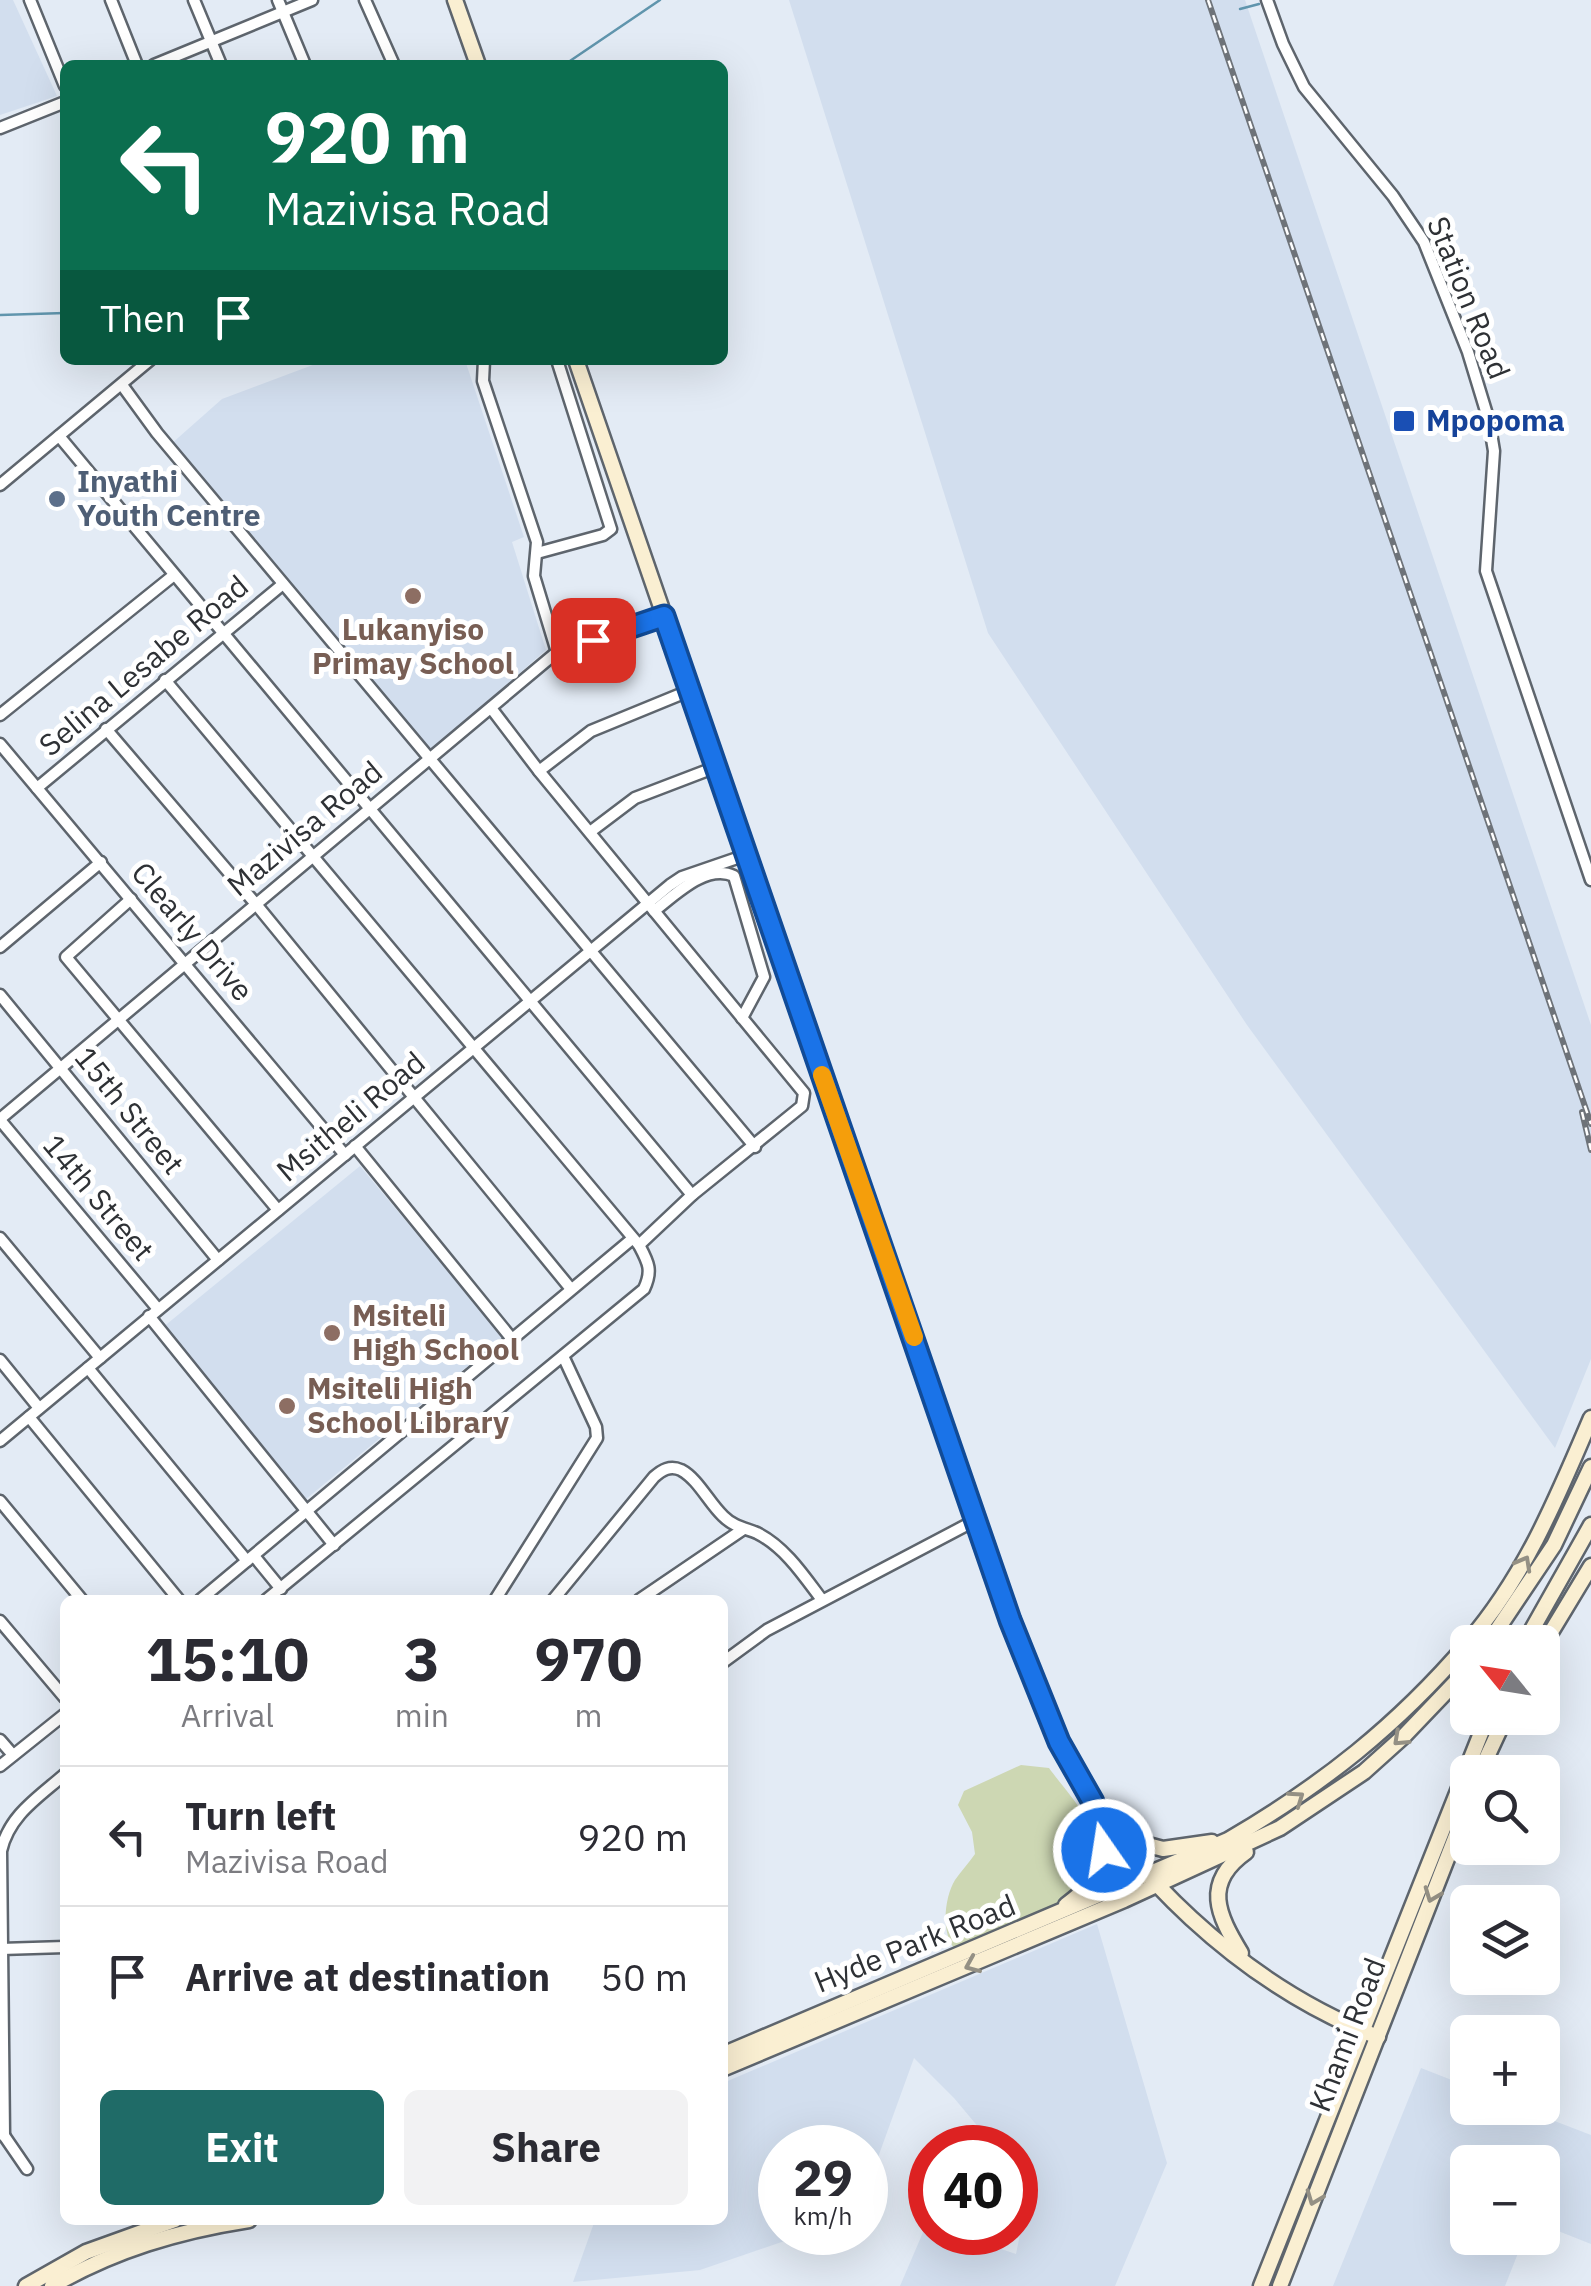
<!DOCTYPE html>
<meta charset="utf-8">
<style>
:root{--surface:#fff;--page:#f2f2f3;--text:#2b2b33;--muted:#7c7c81;--line:#e1e1e2;--accent:#1f6b67}
body{margin:0;font-family:"IBM Plex Sans",sans-serif;background:var(--page);color:var(--text);height:100vh;display:flex;flex-direction:column;font-size:38px;white-space:nowrap}
*{box-sizing:border-box;margin:0}
p{font-size:32px;color:var(--muted)}
.icon{flex:none;width:55px;height:55px;fill:none;stroke:currentColor;stroke-width:2;stroke-linecap:round;stroke-linejoin:round}
.map{position:relative;flex:1;overflow:hidden}
.drawer{position:absolute;left:60px;top:1595px;width:668px;height:630px;display:flex;flex-direction:column;background:var(--surface);border-radius:15px;box-shadow:0 10px 40px #0002}
.drawer>*{flex:none}
.hud{position:absolute;left:60px;top:60px;width:668px;height:305px;border-radius:15px;box-shadow:0 10px 40px #0002;background:#0b6e4f;color:#fff;overflow:hidden}
.needle{width:65px;rotate:300deg}
.tools{position:absolute;left:1450px;top:1625px;display:grid;gap:20px}
.tools a{display:grid;place-items:center;width:110px;height:110px;border-radius:15px;background:var(--surface);box-shadow:0 10px 40px #0002;font-size:50px}
.speed{position:absolute;left:758px;top:2125px;display:flex;gap:20px;font-size:50px;font-weight:700;text-align:center}
.speed>*{display:grid;place-content:center;width:130px;height:130px;border-radius:50%;background:var(--surface);box-shadow:0 10px 40px #0002;line-height:1}
.speed small{font-size:25px;font-weight:400}
.speed .limit{border:15px solid #d22;background:#fff;color:#111}
.pin{position:absolute;display:grid;place-items:center;width:85px;height:85px;color:#fff;margin:-42px;border-radius:20px;box-shadow:0 5px 15px #0006}
.me{position:absolute;width:110px;margin:-55px;rotate:347deg;stroke-linejoin:round;filter:drop-shadow(0 0 8px #0008)}
.turn{display:flex;align-items:center;gap:35px;height:210px;padding:0 40px;font-size:45px}
.turn .icon{width:130px;height:130px;stroke-width:2.5}
.turn b{display:block;font-size:70px;line-height:85px}
.then{display:flex;align-items:center;height:95px;padding:0 40px;background:#0003;gap:20px;font-size:38px}
.eta{display:flex;justify-content:space-evenly;align-items:center;height:170px;text-align:center}
.eta b{font-size:60px;font-weight:700;line-height:70px}
.cta{display:flex;gap:20px;margin-top:auto;padding:20px 40px}
.cta a{flex:1;height:115px;border-radius:15px;background:var(--accent);color:#fff;font-size:40px;font-weight:700;line-height:115px;text-align:center}
.cta a+a{background:var(--page);color:var(--text)}
ul{padding:0;list-style:none}
li{display:flex;align-items:center;gap:30px;height:140px;padding:0 40px;border-top:2px solid var(--line)}
li div{flex:1}
li b{display:block;font-size:38px}
li em{font-style:normal}
.map>svg:first-child{display:block}
.built{fill:#d2deee}
.green{fill:#cdd7b3}
.lines{fill:none;stroke-linecap:round;stroke-linejoin:round}
.stream{stroke:#6095ad;stroke-width:2.5}
.street-casing{stroke:#5e656d;stroke-width:15}
.secondary-casing{stroke:#5e656d;stroke-width:19}
.street{stroke:#fff;stroke-width:10}
.secondary{stroke:#faefd2;stroke-width:14}
.rail-casing{stroke:#6e7379;stroke-width:6}
.rail{stroke:#fff;stroke-width:2.5;stroke-dasharray:8;stroke-linecap:butt}
.oneway{stroke:#949084}
.route-casing{stroke:#114b97;stroke-width:25}
.route{stroke:#1a73e8;stroke-width:18}
.slow{stroke:#f59e0b;stroke-width:18}
.transit-dot{fill:#1a4fb4;stroke:#fff;stroke-width:4}
.service-dot{fill:#5c6f8a;stroke:#fff;stroke-width:4}
.education-dot{fill:#8d6e63;stroke:#fff;stroke-width:4}
.labels{text-anchor:middle;stroke-width:10;stroke-linejoin:round;paint-order:stroke}
.street-label{font-size:30px;fill:#2e3135;stroke:#fff}
.transit-label{font-size:30px;font-weight:bold;fill:#164399;stroke:#fff;text-anchor:start}
.service-label{font-size:30px;font-weight:bold;fill:#4e5e75;stroke:#fff;text-anchor:start}
.education-label{font-size:30px;font-weight:bold;fill:#785e54;stroke:#fff;text-anchor:start}
</style>
<div class="map">
<svg width="1591" height="2286" viewBox="0 0 1591 2286">
<rect width="100%" height="100%" fill="#e3ebf5"/>
<g class="built">
<polygon points="0,0 13,0 57,96 0,115"/>
<polygon points="789,0 1245,0 1591,1025 1591,1359 1555,1448 1247,1025 988,633"/>
<polygon points="326,360 465,360 524,537 512,542 546,650 429,752 170,445 222,399"/>
<polygon points="360,1166 503,1337 306,1499 162,1328"/>
<polygon points="1097,1924 1167,2163 1115,2286 900,2286 927,2223 930,2232 953,2233 1016,2254 1029,2190 1015,2172 1015,2148 995,2147 954,2098 914,2058 877,2160 865,2155 865,2148 780,2148 780,2232 805,2234 700,2270 573,2282 595,2220 722,2220 723,2083"/>
<polygon points="1421,2068 1467,2086 1468,2108 1521,2108 1591,2135 1591,2244 1543,2225 1542,2162 1468,2162 1468,2238 1524,2238 1505,2286 1333,2286"/>
</g>
<path class="green" d="M1021,1765L1049,1768C1062,1786 1098,1826 1099,1847C1104,1902 996,1934 955,1949C941,1934 944,1898 955,1880C961,1871 969,1863 975,1854L972,1832L958,1805L964,1791Z"/>
<g class="lines">
<g class="stream">
<polyline points="1240,9 1259,4"/>
<polyline points="564,65 660,0"/>
<polyline points="0,315 65,313"/>
</g>
<g class="street-casing">
<g id="street">
<polyline points="30,0 65,86"/>
<polyline points="111,0 137,65"/>
<polyline points="194,0 221,65"/>
<polyline points="278,0 305,65"/>
<polyline points="365,0 394,65"/>
<polyline points="1267,0 1283,44 1304,87 1393,196 1424,242 1468,352 1489,421 1494,451 1486,571 1591,880"/>
<polyline points="154,65 312,0"/>
<polyline points="0,128 65,102"/>
<polyline points="484,360 483,381 537,542 534,576 557,652"/>
<polyline points="122,385 157,433 755,1147"/>
<polyline points="59,436 692,1195"/>
<polyline points="0,485 150,360"/>
<polyline points="537,553 603,535 611,529 557,360"/>
<path d="M165,680L639,1245C648,1262 653,1270 644,1289L266,1600"/>
<polyline points="491,708 539,771 804,1093 802,1106 692,1195 639,1245"/>
<polyline points="0,715 174,575"/>
<polyline points="106,729 255,903 571,1289"/>
<polyline points="0,744 345,1155"/>
<polyline points="539,771 591,731 691,690"/>
<polyline points="37,788 283,584"/>
<polyline points="590,832 635,798 716,767"/>
<polyline points="131,899 66,957 278,1210"/>
<path d="M654,911C675,895 706,863 734,876L764,977L742,1018"/>
<polyline points="0,947 101,862"/>
<polyline points="0,995 218,1260"/>
<polyline points="0,1119 557,652 664,616"/>
<polyline points="0,1120 158,1309"/>
<polyline points="355,1146 512,1339"/>
<polyline points="0,1238 100,1358"/>
<polyline points="149,1316 334,1545"/>
<polyline points="0,1360 39,1408"/>
<polyline points="88,1368 247,1561"/>
<polyline points="29,1417 179,1600"/>
<polyline points="0,1441 670,885 682,877 746,855"/>
<polyline points="0,1501 82,1600"/>
<polyline points="254,1556 281,1589"/>
<polyline points="200,1600 632,1239"/>
<polyline points="495,1600 597,1438 596,1427 563,1356"/>
<path d="M553,1600L654,1477C662,1470 670,1465 681,1470C698,1479 709,1503 723,1516C734,1527 745,1528 757,1533C785,1547 804,1576 822,1600"/>
<polyline points="639,1600 742,1530"/>
<polyline points="0,1621 65,1698"/>
<polyline points="722,1663 767,1630 976,1520"/>
<polyline points="0,1740 13,1755"/>
<polyline points="0,1766 65,1714"/>
<polyline points="1,1949 65,1947"/>
<polyline points="3,2134 27,2169"/>
<path d="M4,2136L1,1851C9,1815 39,1797 65,1774"/>
</g>
</g>
<g class="secondary-casing">
<g id="secondary">
<polyline points="455,0 478,65"/>
<path d="M576,360L1010,1620C1027,1660 1041,1702 1059,1741C1118,1870 1246,1986 1378,2037"/>
<path d="M1468,1642C1525,1576 1557,1498 1591,1418"/>
<polyline points="1489,1642 1554,1545 1591,1467"/>
<polyline points="1525,1642 1591,1525"/>
<polyline points="1542,1647 1591,1566"/>
<polyline points="1480,1772 1505,1718"/>
<polyline points="1110,1815 1148,1845 1163,1849 1212,1842"/>
<path d="M1066,1905C1110,1872 1105,1858 1094,1808"/>
<path d="M1241,1953C1218,1915 1202,1883 1246,1852"/>
<path d="M722,2055L1228,1840C1322,1785 1397,1726 1468,1643"/>
<polyline points="722,2069 1124,1900 1280,1828 1364,1772 1404,1736 1468,1669"/>
<polyline points="26,2286 86,2252 175,2220"/>
<path d="M52,2286C114,2250 178,2231 249,2220"/>
<polyline points="1261,2286 1487,1718"/>
<polyline points="1280,2286 1468,1805"/>
</g>
</g>
<use href="#street" class="street"/>
<use href="#secondary" class="secondary"/>
<g class="rail-casing">
<g id="rail">
<polyline points="1208,0 1591,1124"/>
<polyline points="1582,1112 1591,1150"/>
</g>
</g>
<use href="#rail" class="rail"/>
</g>
<defs><path id="oneway-chevron" d="M-2-3.5L2.5 0L-2 3.5" fill="none" stroke-width="1.6" stroke-linecap="round" stroke-linejoin="round" transform="scale(2.5)"/></defs>
<g class="oneway">
<use href="#oneway-chevron" transform="translate(1524 1563) rotate(-61)"/>
<use href="#oneway-chevron" transform="translate(1400 1739) rotate(137)"/>
<use href="#oneway-chevron" transform="translate(1297 1798) rotate(-35)"/>
<use href="#oneway-chevron" transform="translate(1432 1895) rotate(111)"/>
<use href="#oneway-chevron" transform="translate(972 1965) rotate(157)"/>
<use href="#oneway-chevron" transform="translate(1314 2198) rotate(111)"/>
</g>
<g class="lines">
<g class="route-casing">
<polyline id="route" points="593,640 664,616 1010,1620 1059,1742 1093,1802 1104,1850"/>
</g>
<use href="#route" class="route"/>
<polyline class="slow" points="822,1075 914,1337"/>
</g>
<rect class="transit-dot" x="1392" y="409" width="24" height="24" rx="5"/>
<circle class="service-dot" cx="57" cy="499" r="10"/>
<g class="education-dot">
<circle cx="413" cy="596" r="10"/>
<circle cx="332" cy="1333" r="10"/>
<circle cx="287" cy="1406" r="10"/>
</g>
<g class="labels">
<g class="street-label">
<text transform="translate(1468 298) rotate(68)" y="10">Station Road</text>
<text transform="translate(144 666) rotate(-40)" y="10">Selina Lesabe Road</text>
<text transform="translate(305 829) rotate(-40)" y="10">Mazivisa Road</text>
<text transform="translate(192 932) rotate(50)" y="10">Clearly Drive</text>
<text transform="translate(129 1111) rotate(51)" y="10">15th Street</text>
<text transform="translate(351 1117) rotate(-40)" y="10">Msitheli Road</text>
<text transform="translate(98 1198) rotate(50)" y="10">14th Street</text>
<text transform="translate(915 1944) rotate(-22)" y="10">Hyde Park Road</text>
<text transform="translate(1348 2035) rotate(-69)" y="10">Khami Road</text>
</g>
<g class="transit-label">
<text x="1426" y="431">Mpopoma</text>
</g>
<g class="service-label">
<text x="77" y="492">Inyathi<tspan x="77" dy="34">Youth Centre</tspan></text>
</g>
<g class="education-label">
<text x="413" y="640" text-anchor="middle">Lukanyiso<tspan x="413" dy="34">Primay School</tspan></text>
<text x="352" y="1326">Msiteli<tspan x="352" dy="34">High School</tspan></text>
<text x="307" y="1399">Msiteli High<tspan x="307" dy="34">School Library</tspan></text>
</g>
</g>
</svg>
<div class="tools">
<a><svg class="needle" viewBox="-14 -14 28 28"><path d="M0-13l5 13h-10z" fill="#e53935"/><path d="M0 13l5-13h-10z" fill="#7c7c81"/></svg></a>
<a><svg class="icon" aria-label="search" viewBox="0 0 24 24"><circle cx="10" cy="10" r="6"/><path d="M15 15l6 6"/></svg></a>
<a><svg class="icon" aria-label="layers" viewBox="0 0 24 24"><path d="M12 4l9 5-9 5-9-5zM3 14l9 5 9-5"/></svg></a>
<a>+</a>
<a>−</a>
</div>
<div class="speed"><div>29<small>km/h</small></div><div class="limit">40</div></div>
<div class="pin" style="left:593px;top:640px;background:#d93025"><svg class="icon" aria-label="arrive" viewBox="0 0 24 24"><path d="M6 21V4h12l-3 4 3 4H6"/></svg></div>
<svg class="me" style="left:1104px;top:1850px" viewBox="-20 -20 40 40"><circle r="17" fill="#1a73e8" stroke="#fff" stroke-width="3"/><path d="M0-11L8 9 0 5-8 9z" fill="#fff"/></svg>
<div class="hud">
<div class="turn"><svg class="icon" aria-label="left" viewBox="0 0 24 24"><path d="M17 20v-9H6M10 6l-5 5 5 5"/></svg><div><b>920 m</b>Mazivisa Road</div></div>
<div class="then">Then<svg class="icon" aria-label="arrive" viewBox="0 0 24 24"><path d="M6 21V4h12l-3 4 3 4H6"/></svg></div>
</div>
<section class="drawer">
<div class="eta">
<div><b>15:10</b><p>Arrival</p></div>
<div><b>3</b><p>min</p></div>
<div><b>970</b><p>m</p></div>
</div>
<ul>
<li><svg class="icon" aria-label="left" viewBox="0 0 24 24"><path d="M17 20v-9H6M10 6l-5 5 5 5"/></svg><div><b>Turn left</b><p>Mazivisa Road</p></div><em>920 m</em></li>
<li><svg class="icon" aria-label="arrive" viewBox="0 0 24 24"><path d="M6 21V4h12l-3 4 3 4H6"/></svg><div><b>Arrive at destination</b></div><em>50 m</em></li>
</ul>
<div class="cta"><a>Exit</a><a>Share</a></div>
</section>
</div>
